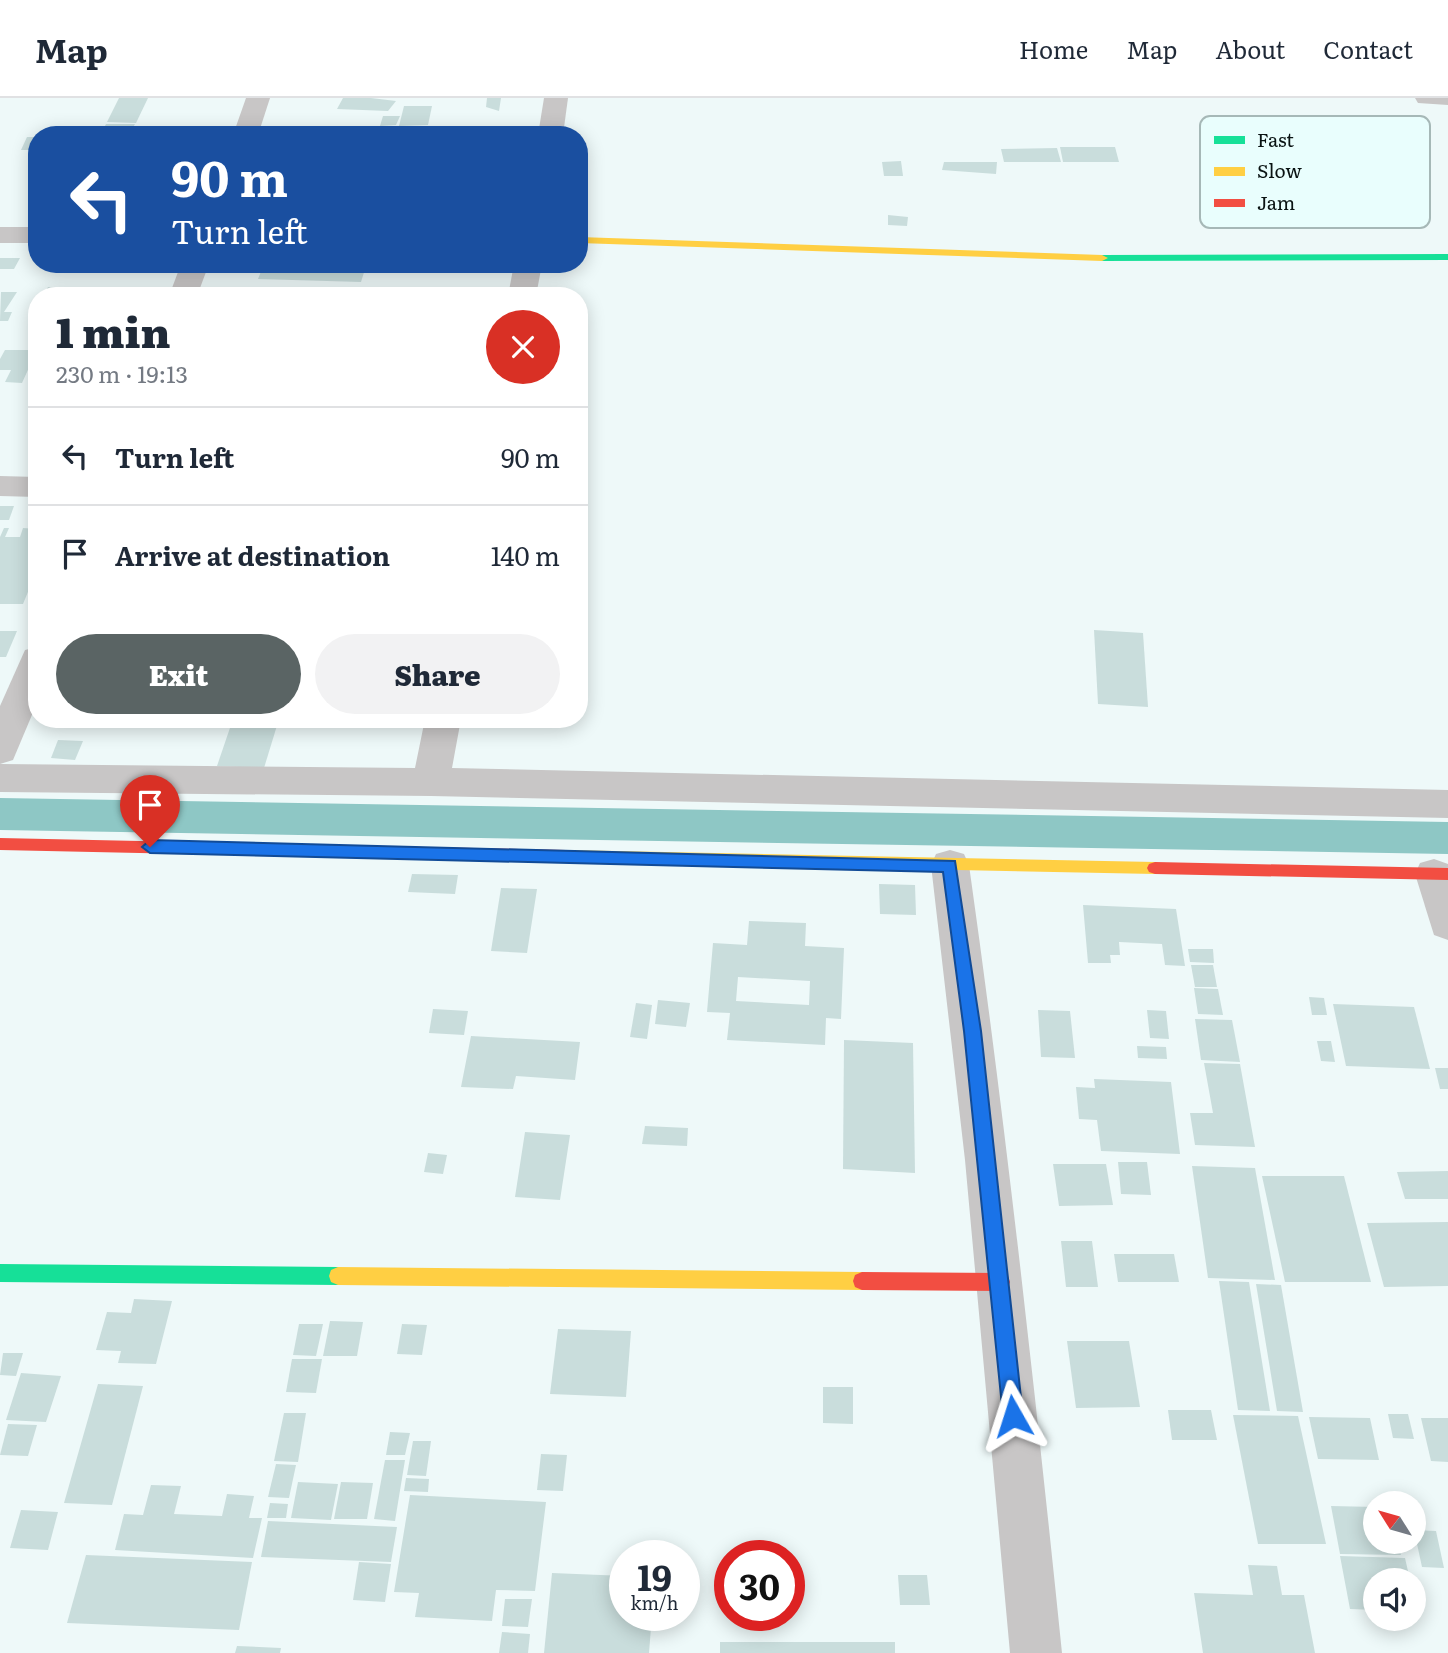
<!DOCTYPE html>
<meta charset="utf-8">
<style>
:root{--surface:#fff;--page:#f2f2f3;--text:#1f2937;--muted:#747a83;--line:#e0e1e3;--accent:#5a6464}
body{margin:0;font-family:Literata,serif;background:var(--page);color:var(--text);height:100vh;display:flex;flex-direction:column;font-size:26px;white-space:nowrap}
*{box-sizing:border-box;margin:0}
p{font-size:23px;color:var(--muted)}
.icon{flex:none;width:38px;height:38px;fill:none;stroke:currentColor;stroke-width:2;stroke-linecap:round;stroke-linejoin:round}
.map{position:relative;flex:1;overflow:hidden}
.side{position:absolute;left:28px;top:189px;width:560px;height:441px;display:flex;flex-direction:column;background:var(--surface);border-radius:28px;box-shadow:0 4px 18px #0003}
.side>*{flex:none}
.banner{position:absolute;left:28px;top:28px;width:560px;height:147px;border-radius:28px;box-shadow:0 4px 18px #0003;background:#1a4fa0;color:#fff;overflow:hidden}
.needle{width:46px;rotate:307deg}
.controls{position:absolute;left:1363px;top:1393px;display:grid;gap:14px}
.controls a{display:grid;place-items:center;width:63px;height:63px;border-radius:50%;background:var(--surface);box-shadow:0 4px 18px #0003;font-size:35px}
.speed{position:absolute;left:609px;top:1442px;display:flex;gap:14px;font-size:35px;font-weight:700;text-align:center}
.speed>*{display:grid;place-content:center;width:91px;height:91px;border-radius:50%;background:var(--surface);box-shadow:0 4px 18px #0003;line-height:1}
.speed small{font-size:18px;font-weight:400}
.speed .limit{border:10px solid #d22;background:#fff;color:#111}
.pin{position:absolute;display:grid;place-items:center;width:60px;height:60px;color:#fff;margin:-72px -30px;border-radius:50% 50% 50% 0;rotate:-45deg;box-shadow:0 0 7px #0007}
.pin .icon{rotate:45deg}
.me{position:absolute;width:77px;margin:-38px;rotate:354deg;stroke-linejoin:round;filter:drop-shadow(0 0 5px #0008)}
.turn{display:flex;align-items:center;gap:24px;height:147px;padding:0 28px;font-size:32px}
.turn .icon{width:91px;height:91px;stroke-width:2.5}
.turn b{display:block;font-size:49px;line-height:60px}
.round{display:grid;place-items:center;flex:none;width:74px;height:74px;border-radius:37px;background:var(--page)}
.head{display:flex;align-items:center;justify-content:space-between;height:119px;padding:0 28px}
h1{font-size:42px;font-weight:800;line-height:52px}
.cta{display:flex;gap:14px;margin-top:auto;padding:14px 28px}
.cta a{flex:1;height:80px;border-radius:42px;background:var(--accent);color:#fff;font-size:28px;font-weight:800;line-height:80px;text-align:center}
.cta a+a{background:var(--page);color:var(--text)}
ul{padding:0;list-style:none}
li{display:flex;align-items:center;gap:21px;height:98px;padding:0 28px;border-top:2px solid var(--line)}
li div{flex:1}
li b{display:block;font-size:26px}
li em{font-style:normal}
header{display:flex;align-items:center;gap:42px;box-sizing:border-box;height:98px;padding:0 35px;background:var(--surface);border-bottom:2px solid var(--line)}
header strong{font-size:33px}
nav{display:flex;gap:38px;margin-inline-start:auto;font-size:24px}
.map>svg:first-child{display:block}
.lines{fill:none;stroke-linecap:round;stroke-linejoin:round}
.canal{fill:#8ec7c5;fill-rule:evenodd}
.building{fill:#c9dddc;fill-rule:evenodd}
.street{fill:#c8c6c6;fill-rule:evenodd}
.fast{fill:#16e098;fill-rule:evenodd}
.slow{fill:#ffcf43;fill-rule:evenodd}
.jam{fill:#f24e42;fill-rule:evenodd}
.route{fill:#1a73e8;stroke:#114b97;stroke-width:2}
.key{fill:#e9fefd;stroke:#a6b8b7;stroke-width:2}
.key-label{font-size:19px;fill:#0a1313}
</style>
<header>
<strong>Map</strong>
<nav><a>Home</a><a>Map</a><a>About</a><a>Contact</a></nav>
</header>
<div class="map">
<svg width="1448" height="1555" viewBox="0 0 1448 1555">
<rect width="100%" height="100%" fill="#eef9f9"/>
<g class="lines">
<polygon class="canal" points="0,700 1448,724 1448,756 0,732"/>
</g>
<g class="building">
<polygon points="119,0 148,0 136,25 107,24"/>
<polygon points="343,0 371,0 396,3 388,13 337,11"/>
<polygon points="487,0 501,0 499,13 486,9"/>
<polygon points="404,8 432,8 428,27 399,28"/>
<polygon points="383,18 400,18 396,27 380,28"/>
<polygon points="106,26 135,26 130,35 102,34"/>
<polygon points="399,28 396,37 379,37 382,29"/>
<polygon points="484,29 482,37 449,37 450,30"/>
<polygon points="27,39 37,39 37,52 21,52"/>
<polygon points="1060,49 1115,49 1119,64 1063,64"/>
<polygon points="1057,50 1061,64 1004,64 1001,51"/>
<polygon points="901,63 903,78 884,78 882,64"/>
<polygon points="944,64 997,64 996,76 942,72"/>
<polygon points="888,117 908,119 907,128 888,127"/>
<polygon points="0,160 20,160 14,171 0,171"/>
<polygon points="264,166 276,166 366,168 361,184 258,181"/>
<polygon points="48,189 62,190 58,198 43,198"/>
<polygon points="1,194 17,194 4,214 12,214 8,223 0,223"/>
<polygon points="5,252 37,252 22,285 5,284 11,272 0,272 0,261"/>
<polygon points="0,408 14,408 9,422 0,422"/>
<polygon points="4,430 9,430 5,439 20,439 23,430 37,431 37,472 23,506 0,506 0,439"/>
<polygon points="1094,532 1143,535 1148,609 1098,606"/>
<polygon points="0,533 17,533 6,559 0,559"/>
<polygon points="233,621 279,621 264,670 217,668"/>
<polygon points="356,621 375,621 373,629 354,628"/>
<polygon points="377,621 400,621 398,630 375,629"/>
<polygon points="58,642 83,643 75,662 51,660"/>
<polygon points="412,776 458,777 455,796 408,794"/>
<polygon points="879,786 915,787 916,817 880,816"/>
<polygon points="501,790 537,791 527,855 491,853"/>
<polygon points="1083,807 1176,811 1185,868 1165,867 1162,846 1119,844 1120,857 1110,857 1111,865 1088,865"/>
<path d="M749,823L806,825L805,848L844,850L841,921L826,920L825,947L727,942L730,915L707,914L713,845L747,847ZM738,879L810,883L809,907L736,903Z"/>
<polygon points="1188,851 1213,851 1214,865 1190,864"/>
<polygon points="1191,867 1213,867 1217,889 1195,889"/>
<polygon points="1194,890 1218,891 1223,917 1198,916"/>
<polygon points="1309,899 1324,900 1327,917 1312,917"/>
<polygon points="658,902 690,905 686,929 655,926"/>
<polygon points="636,905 652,907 647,941 630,939"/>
<polygon points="1333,906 1414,909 1430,971 1346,968"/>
<polygon points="433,911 468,913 464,937 429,935"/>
<polygon points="1038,912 1070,913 1075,960 1041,959"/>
<polygon points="1147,912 1166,913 1169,941 1150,940"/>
<polygon points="1195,921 1232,922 1240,964 1201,962"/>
<polygon points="471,938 580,944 575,982 516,978 513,991 461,989"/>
<polygon points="844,942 913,945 915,1075 843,1071"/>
<polygon points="1317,943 1331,943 1335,964 1321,963"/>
<polygon points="1137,948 1166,949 1167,961 1138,960"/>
<polygon points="1204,965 1240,966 1255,1049 1195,1047 1190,1015 1213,1015"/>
<polygon points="1435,970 1448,970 1448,991 1440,991"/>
<polygon points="1094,981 1171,984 1180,1056 1101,1053 1097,1022 1079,1021 1076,989 1095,990"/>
<polygon points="645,1028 688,1030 687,1048 642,1046"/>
<polygon points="525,1034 570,1037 560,1102 515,1099"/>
<polygon points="428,1055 447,1057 443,1076 424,1074"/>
<polygon points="1118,1064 1147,1064 1151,1097 1121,1096"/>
<polygon points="1053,1066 1106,1066 1113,1107 1059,1108"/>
<polygon points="1192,1068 1255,1070 1275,1182 1208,1180"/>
<polygon points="1448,1073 1448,1101 1405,1101 1397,1074"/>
<polygon points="1262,1078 1344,1078 1371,1184 1285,1184"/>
<polygon points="1448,1124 1448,1188 1384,1189 1367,1125"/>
<polygon points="1061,1143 1092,1143 1098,1189 1066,1189"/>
<polygon points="1114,1156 1174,1156 1179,1184 1118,1184"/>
<polygon points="1219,1183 1249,1184 1270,1313 1238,1312"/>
<polygon points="1256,1186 1281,1187 1303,1314 1277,1313"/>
<polygon points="134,1201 172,1203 156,1266 118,1265 121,1253 96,1252 107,1214 131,1215"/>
<polygon points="330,1223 363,1224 357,1258 323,1258"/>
<polygon points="299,1226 323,1226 316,1258 293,1257"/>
<polygon points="402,1226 427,1227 422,1257 397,1256"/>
<polygon points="558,1231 631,1233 626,1299 550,1296"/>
<polygon points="1067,1243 1129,1243 1140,1309 1076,1310"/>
<polygon points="3,1255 23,1255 16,1278 0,1277"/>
<polygon points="292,1261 322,1261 316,1295 286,1294"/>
<polygon points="21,1275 61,1278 46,1324 6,1322"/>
<polygon points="98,1286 143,1288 112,1407 64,1405"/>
<polygon points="823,1289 853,1289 853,1326 823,1325"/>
<polygon points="1168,1312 1211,1312 1217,1342 1172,1342"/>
<polygon points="284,1315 306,1315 298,1364 274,1363"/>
<polygon points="1388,1316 1408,1316 1414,1341 1393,1340"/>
<polygon points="1233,1317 1298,1318 1326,1446 1258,1446"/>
<polygon points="1309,1319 1370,1320 1379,1362 1318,1361"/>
<polygon points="1421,1320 1448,1320 1448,1364 1431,1363"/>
<polygon points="8,1326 37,1327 28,1358 0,1357"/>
<polygon points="390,1334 410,1335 405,1357 386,1357"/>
<polygon points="413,1343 431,1343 426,1378 407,1377"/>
<polygon points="541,1356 567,1357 563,1393 537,1392"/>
<polygon points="385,1362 405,1362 395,1423 374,1421"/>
<polygon points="276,1366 296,1367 289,1400 268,1399"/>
<polygon points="406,1380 429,1381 428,1394 404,1393"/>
<polygon points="298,1384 338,1386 331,1422 291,1420"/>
<polygon points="341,1384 373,1385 367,1421 334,1421"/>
<polygon points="151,1387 181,1388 174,1416 222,1418 227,1396 254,1398 249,1420 262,1420 253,1460 115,1452 124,1416 143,1417"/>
<polygon points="410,1397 546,1404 535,1493 496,1492 492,1523 415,1519 419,1495 394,1494"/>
<polygon points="270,1405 288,1406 286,1420 267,1420"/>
<polygon points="1331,1408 1376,1409 1376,1444 1398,1444 1401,1457 1340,1456"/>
<polygon points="21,1412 58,1414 48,1452 10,1450"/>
<polygon points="268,1423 397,1429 391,1464 261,1459"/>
<polygon points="1414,1432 1436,1433 1444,1470 1422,1469"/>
<polygon points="86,1457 252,1464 239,1532 67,1525"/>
<polygon points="1340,1458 1405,1460 1410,1482 1376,1482 1376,1512 1350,1511"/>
<polygon points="359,1464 391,1466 385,1504 353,1502"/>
<polygon points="1248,1467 1277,1468 1282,1497 1304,1497 1315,1555 1203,1555 1194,1495 1253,1497"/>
<polygon points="552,1475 625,1478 625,1517 652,1517 649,1555 544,1555"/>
<polygon points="898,1477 927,1477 930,1507 900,1507"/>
<polygon points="505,1501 532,1501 528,1529 502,1528"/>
<polygon points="502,1534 530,1536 528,1555 499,1555"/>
<rect x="720" y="1544" width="175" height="11"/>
<polygon points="237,1548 281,1550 280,1555 235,1555"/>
</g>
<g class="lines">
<g class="street">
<polygon points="246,0 270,0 258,37 233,37"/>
<polygon points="544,0 568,0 563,37 538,37"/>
<polygon points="1415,0 1448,0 1448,7 1418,5"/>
<rect x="0" y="129" width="37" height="16"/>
<polygon points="181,166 209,166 197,198 169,198"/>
<polygon points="514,166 542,166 536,198 508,198"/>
<polygon points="0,378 37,379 37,399 0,398"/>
<polygon points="37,549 37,605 13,662 0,666 0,608 25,552"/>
<polygon points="425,621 461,621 452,670 1448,692 1448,720 431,698 0,694 0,666 415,670"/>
<path d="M950,752L964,756L969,767C1006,1029 1035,1292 1062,1555H1010L965,1062L931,767L936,756Z"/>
<polygon points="1434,761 1448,766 1448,842 1434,837 1415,776 1420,765"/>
</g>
<g class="fast">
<polygon points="1448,156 1448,162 1102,163 1096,160 1102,157"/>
<polygon points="0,1166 338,1169 345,1172 347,1178 345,1184 338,1187 0,1184"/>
</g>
<g class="slow">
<polygon points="579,139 1102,157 1108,160 1102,163 579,145"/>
<polygon points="566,752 1155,764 1161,766 1163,770 1161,774 1155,776 566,764 560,762 558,758 560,754"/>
<polygon points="338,1169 862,1174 869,1177 871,1183 869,1189 862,1192 338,1187 331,1184 329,1178 331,1172"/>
</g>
<g class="jam">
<polygon points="0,740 566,752 572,754 574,758 572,762 566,764 0,752"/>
<polygon points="1155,764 1448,770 1448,782 1155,776 1149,774 1147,770 1149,766"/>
<polygon points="862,1174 1001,1175 1008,1178 1010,1184 1008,1190 1001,1193 862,1192 855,1189 853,1183 855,1177"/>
</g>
</g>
<polygon class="route" points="150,742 955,763 981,933 1023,1318 1020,1325 1013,1328 1006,1325 1003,1318 964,933 943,774 150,755 142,749"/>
<rect x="1200" y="18" width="230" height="112" rx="10" class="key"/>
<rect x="1214" y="38" width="31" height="8" fill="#16e098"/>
<rect x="1214" y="69" width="31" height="9" fill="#ffcf43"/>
<rect x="1214" y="101" width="31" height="8" fill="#f24e42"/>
<g class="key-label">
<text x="1257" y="49">Fast</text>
<text x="1257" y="80">Slow</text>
<text x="1257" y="112">Jam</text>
</g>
</svg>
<div class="controls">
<a><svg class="needle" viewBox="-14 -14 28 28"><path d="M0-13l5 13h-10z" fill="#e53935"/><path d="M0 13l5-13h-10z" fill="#747a83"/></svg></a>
<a><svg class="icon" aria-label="sound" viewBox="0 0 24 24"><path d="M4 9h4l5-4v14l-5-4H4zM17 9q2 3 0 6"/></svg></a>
</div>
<div class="speed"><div>19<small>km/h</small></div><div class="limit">30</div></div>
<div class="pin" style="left:150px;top:749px;background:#d93025"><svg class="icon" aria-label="arrive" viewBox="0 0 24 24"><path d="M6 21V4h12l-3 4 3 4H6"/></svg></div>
<svg class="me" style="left:1013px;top:1318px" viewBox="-20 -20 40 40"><path d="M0-17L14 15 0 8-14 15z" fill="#1a73e8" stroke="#fff" stroke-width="4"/></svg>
<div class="banner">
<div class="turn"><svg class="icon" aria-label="left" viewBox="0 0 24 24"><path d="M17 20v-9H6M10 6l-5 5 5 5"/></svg><div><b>90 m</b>Turn left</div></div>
</div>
<section class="side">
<div class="head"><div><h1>1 min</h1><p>230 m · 19:13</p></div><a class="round" style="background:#d93025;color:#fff"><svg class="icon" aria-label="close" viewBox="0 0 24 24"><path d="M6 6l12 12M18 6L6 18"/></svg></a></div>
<ul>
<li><svg class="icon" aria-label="left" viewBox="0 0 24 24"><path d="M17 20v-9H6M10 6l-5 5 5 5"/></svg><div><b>Turn left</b></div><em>90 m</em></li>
<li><svg class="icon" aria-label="arrive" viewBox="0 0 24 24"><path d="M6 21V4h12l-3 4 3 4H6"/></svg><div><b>Arrive at destination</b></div><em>140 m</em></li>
</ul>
<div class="cta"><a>Exit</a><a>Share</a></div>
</section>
</div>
